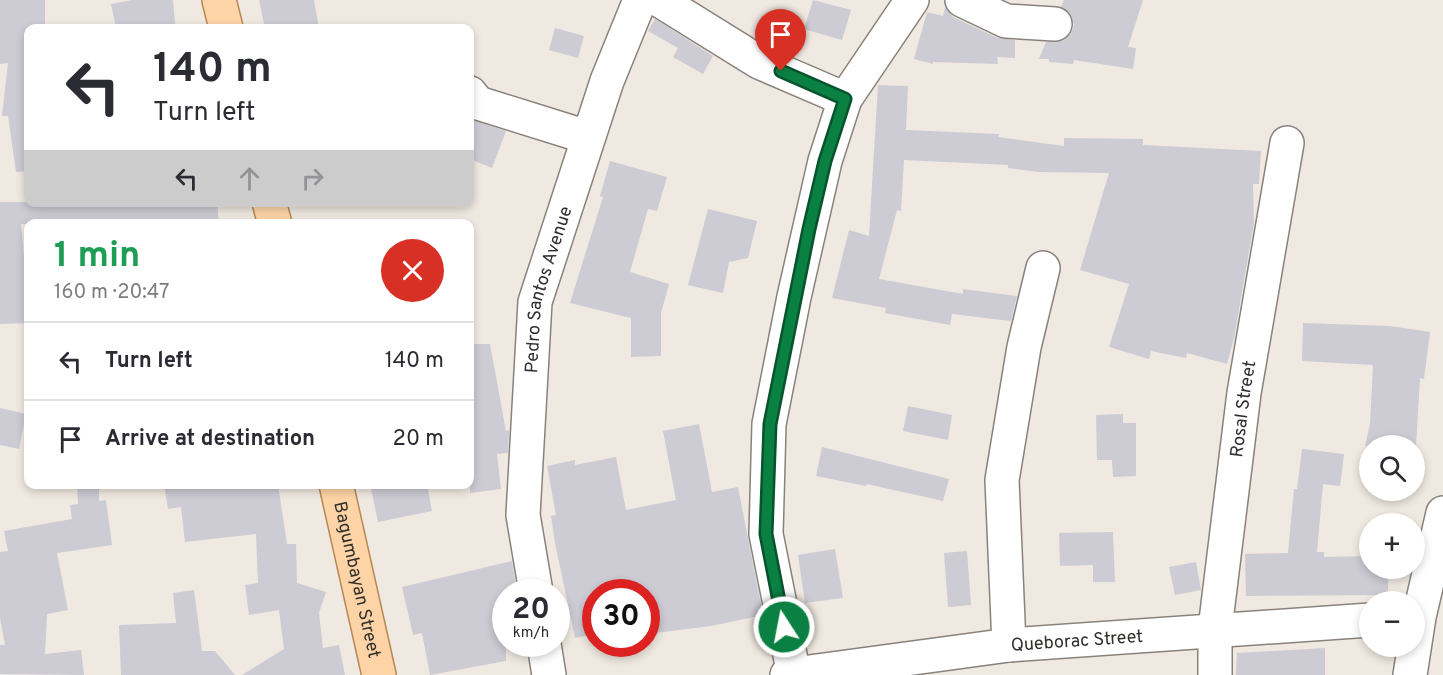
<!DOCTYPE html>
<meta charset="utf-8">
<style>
:root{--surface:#fff;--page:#f7f7f7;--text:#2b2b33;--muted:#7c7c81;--line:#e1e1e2}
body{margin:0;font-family:Overpass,sans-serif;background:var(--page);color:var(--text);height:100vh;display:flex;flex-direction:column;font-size:22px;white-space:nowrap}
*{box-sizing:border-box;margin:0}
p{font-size:20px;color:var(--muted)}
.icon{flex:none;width:33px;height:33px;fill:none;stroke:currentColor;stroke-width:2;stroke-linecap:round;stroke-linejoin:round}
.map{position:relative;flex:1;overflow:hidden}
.side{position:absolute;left:24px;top:219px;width:450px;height:270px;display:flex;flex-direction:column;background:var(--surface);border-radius:12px;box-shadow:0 3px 9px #0003}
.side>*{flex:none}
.top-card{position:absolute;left:24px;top:24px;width:450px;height:183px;border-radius:12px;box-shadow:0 3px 9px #0003;background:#fff;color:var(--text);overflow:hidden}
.controls{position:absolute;left:1359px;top:435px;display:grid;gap:12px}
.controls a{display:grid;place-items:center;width:66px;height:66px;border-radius:50%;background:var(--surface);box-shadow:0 3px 9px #0003;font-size:30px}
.speed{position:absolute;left:492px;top:579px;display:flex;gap:12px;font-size:30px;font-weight:700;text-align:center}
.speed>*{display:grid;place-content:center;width:78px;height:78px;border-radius:50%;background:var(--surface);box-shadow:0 3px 9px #0003;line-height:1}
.speed small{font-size:15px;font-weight:400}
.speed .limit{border:9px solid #d22;background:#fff;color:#111}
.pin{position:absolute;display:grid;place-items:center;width:51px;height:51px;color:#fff;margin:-62px -26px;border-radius:50% 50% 50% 0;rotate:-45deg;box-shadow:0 0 6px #0007}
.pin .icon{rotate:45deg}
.me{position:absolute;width:66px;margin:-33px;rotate:349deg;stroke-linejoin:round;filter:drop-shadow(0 0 4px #0008)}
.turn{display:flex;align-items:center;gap:21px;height:126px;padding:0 30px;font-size:27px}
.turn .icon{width:78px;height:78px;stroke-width:2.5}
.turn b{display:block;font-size:42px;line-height:51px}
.lanes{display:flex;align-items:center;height:57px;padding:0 30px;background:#0003;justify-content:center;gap:30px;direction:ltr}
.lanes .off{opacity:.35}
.round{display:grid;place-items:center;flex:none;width:63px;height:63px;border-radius:32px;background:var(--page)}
.summary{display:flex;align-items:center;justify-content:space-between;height:102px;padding:0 30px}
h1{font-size:36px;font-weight:700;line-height:45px;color:#1e9e55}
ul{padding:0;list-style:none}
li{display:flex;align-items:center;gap:18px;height:78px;padding:0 30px;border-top:2px solid var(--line)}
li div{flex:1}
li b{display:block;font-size:22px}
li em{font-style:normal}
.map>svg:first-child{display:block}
.building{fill:#cdcbd4}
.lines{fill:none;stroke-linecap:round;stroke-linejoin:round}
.minor-casing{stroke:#89827c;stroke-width:36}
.major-casing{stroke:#b68856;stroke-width:36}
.minor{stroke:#fff;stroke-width:33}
.major{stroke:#fed4a7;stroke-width:33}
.route-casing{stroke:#07532c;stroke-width:15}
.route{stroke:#0b8043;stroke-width:10}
.labels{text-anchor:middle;stroke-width:4.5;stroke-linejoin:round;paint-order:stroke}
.street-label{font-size:18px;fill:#312f2c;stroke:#fff}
</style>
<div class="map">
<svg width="1443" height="675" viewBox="0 0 1443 675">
<rect width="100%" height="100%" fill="#f0e9e1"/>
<g class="building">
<polygon points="0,0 45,0 45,28 28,28 28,171 16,172 8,116 2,116 8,63 0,64"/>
<polygon points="132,0 173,0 175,24 116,28 111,4"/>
<polygon points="259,0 314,0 319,28 265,28"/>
<polygon points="813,0 851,10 842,40 804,29"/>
<polygon points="1064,0 1143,0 1128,47 1136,48 1133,69 1074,60 1073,64 1049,62 1049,59 1039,59 1046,42 1063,41 1071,34 1074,25 1071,15 1061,7"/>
<polygon points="945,7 953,17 972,26 998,38 1015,40 1015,58 997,57 998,64 933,62 933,64 914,59 927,12 943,16"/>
<polygon points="655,19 713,56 703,74 673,57 678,48 648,31"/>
<polygon points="555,28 584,36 578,58 549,50"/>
<polygon points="878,85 908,86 906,130 999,134 998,137 1064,146 1064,138 1143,139 1143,145 1261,151 1259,184 1253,184 1254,223 1234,338 1227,364 1187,353 1186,358 1151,351 1149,359 1109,347 1129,284 1080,270 1109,173 1038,172 1008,168 1008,165 904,160 901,211 897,210 879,279 963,294 963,289 1017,296 1011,321 952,314 950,325 885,313 886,308 832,298 849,230 869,236"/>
<polygon points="470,119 506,131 492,168 470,159"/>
<polygon points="610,161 667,177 657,211 648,209 630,272 669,284 661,313 661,356 631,357 631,318 570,303 603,197 600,196"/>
<polygon points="0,202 217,202 219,224 21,224 26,281 28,280 28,323 0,324"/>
<polygon points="708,209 757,221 748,258 729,262 723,293 688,285"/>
<polygon points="1303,323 1390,326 1430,332 1424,379 1420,378 1416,446 1365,446 1370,424 1373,365 1302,361"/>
<polygon points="470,344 490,344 506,431 509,430 508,453 497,454 501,489 470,493"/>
<polygon points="908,406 952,415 948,440 903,431"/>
<polygon points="0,408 26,414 19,449 0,445"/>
<polygon points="1123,414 1123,423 1136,423 1136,476 1113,477 1112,460 1097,460 1096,415"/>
<polygon points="699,424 712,492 738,487 763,615 711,626 646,634 646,588 596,592 596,634 575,638 555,543 551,516 556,515 547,466 575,460 575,465 616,457 626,510 676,500 663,431"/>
<polygon points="822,447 949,479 943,501 867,484 866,486 816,476"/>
<polygon points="1302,449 1344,454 1340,486 1323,484 1317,552 1324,552 1324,557 1370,556 1370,568 1388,568 1388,595 1246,596 1245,554 1288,553 1294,489 1297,489"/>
<polygon points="77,484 99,484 99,501 106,500 112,545 57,553 68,610 47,614 45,654 81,650 84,675 0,674 0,645 5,645 0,618 0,552 8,551 4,531 72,519 70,505 78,504"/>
<polygon points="164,484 278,484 287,544 296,544 297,583 326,592 319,613 323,648 339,645 345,675 242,675 284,649 279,610 249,615 245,585 258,583 256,534 185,542 181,507 168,509"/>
<polygon points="370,484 427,484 432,511 378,522"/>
<polygon points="1113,532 1115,582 1093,582 1093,565 1060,566 1059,533"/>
<polygon points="835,549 843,598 805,603 798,555"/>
<polygon points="967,551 971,605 948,607 944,553"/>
<polygon points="512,561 517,592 506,592 506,661 430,675 422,633 413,635 402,587"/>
<polygon points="1196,562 1201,590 1175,595 1169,567"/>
<polygon points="194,590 202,651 215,651 235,675 121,675 119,625 176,623 173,593"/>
<polygon points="1325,648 1325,675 1236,675 1237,653"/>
</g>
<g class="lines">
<g class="minor-casing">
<g id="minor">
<polyline points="659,0 759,62 845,99"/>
<polyline points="962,0 1006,21 1055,24"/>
<polyline points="470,93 478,103 587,137"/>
<path id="s1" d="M536,592L523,515L535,302L607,81L640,0"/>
<polyline points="544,644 549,675"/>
<polyline points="1009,645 1002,480 1024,347 1043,268"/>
<path id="s2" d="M787,675L1009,645L1370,620"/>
<polyline points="794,675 766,534 769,424 794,297 825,161 845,99 912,0"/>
<path id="s3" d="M1215,675V629L1244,393L1287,143"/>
<polyline points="1410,675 1419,617 1443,513"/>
</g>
</g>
<g class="major-casing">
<g id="major">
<polyline points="219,0 226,28"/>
<polyline points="269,202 275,224"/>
<path id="s4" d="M336,484L379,675"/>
</g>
</g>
<use href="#minor" class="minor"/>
<use href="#major" class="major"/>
</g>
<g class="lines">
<g class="route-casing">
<polyline id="route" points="781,71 845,99 825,161 809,229 770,424 766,534 784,627"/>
</g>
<use href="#route" class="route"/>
</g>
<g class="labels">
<g class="street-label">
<text dy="6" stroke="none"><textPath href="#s1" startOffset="306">Pedro Santos Avenue</textPath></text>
<text dy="6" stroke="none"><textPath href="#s3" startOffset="268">Rosal Street</textPath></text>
<text dy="6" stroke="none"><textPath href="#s4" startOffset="98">Bagumbayan Street</textPath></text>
<text dy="6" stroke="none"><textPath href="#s2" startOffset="292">Queborac Street</textPath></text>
</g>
</g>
</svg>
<div class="controls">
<a><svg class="icon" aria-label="search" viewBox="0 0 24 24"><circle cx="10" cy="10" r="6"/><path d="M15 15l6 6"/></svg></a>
<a>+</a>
<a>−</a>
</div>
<div class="speed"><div>20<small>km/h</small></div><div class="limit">30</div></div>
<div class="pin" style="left:781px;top:71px;background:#d93025"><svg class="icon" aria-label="arrive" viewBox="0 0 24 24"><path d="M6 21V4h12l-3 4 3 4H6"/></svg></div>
<svg class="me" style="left:784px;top:627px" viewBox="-20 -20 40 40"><circle r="17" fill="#0b8043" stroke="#fff" stroke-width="3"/><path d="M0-11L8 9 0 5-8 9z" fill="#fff"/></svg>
<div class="top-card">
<div class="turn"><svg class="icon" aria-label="left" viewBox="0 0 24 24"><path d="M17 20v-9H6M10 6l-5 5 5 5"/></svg><div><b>140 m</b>Turn left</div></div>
<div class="lanes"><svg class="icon" aria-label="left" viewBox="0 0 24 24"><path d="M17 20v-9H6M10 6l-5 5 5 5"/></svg><svg class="icon off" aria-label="ahead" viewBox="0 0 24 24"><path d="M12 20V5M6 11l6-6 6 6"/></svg><svg class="icon off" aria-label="right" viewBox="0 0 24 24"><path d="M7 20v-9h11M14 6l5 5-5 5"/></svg></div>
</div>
<section class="side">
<div class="summary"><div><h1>1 min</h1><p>160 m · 20:47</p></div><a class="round" style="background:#d93025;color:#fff"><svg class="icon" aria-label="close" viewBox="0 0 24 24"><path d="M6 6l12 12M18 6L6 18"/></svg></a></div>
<ul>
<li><svg class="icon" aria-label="left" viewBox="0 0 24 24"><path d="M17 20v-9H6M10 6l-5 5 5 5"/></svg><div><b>Turn left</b></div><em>140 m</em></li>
<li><svg class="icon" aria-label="arrive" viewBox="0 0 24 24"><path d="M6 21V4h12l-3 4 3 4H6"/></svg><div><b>Arrive at destination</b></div><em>20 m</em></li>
</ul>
</section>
</div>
